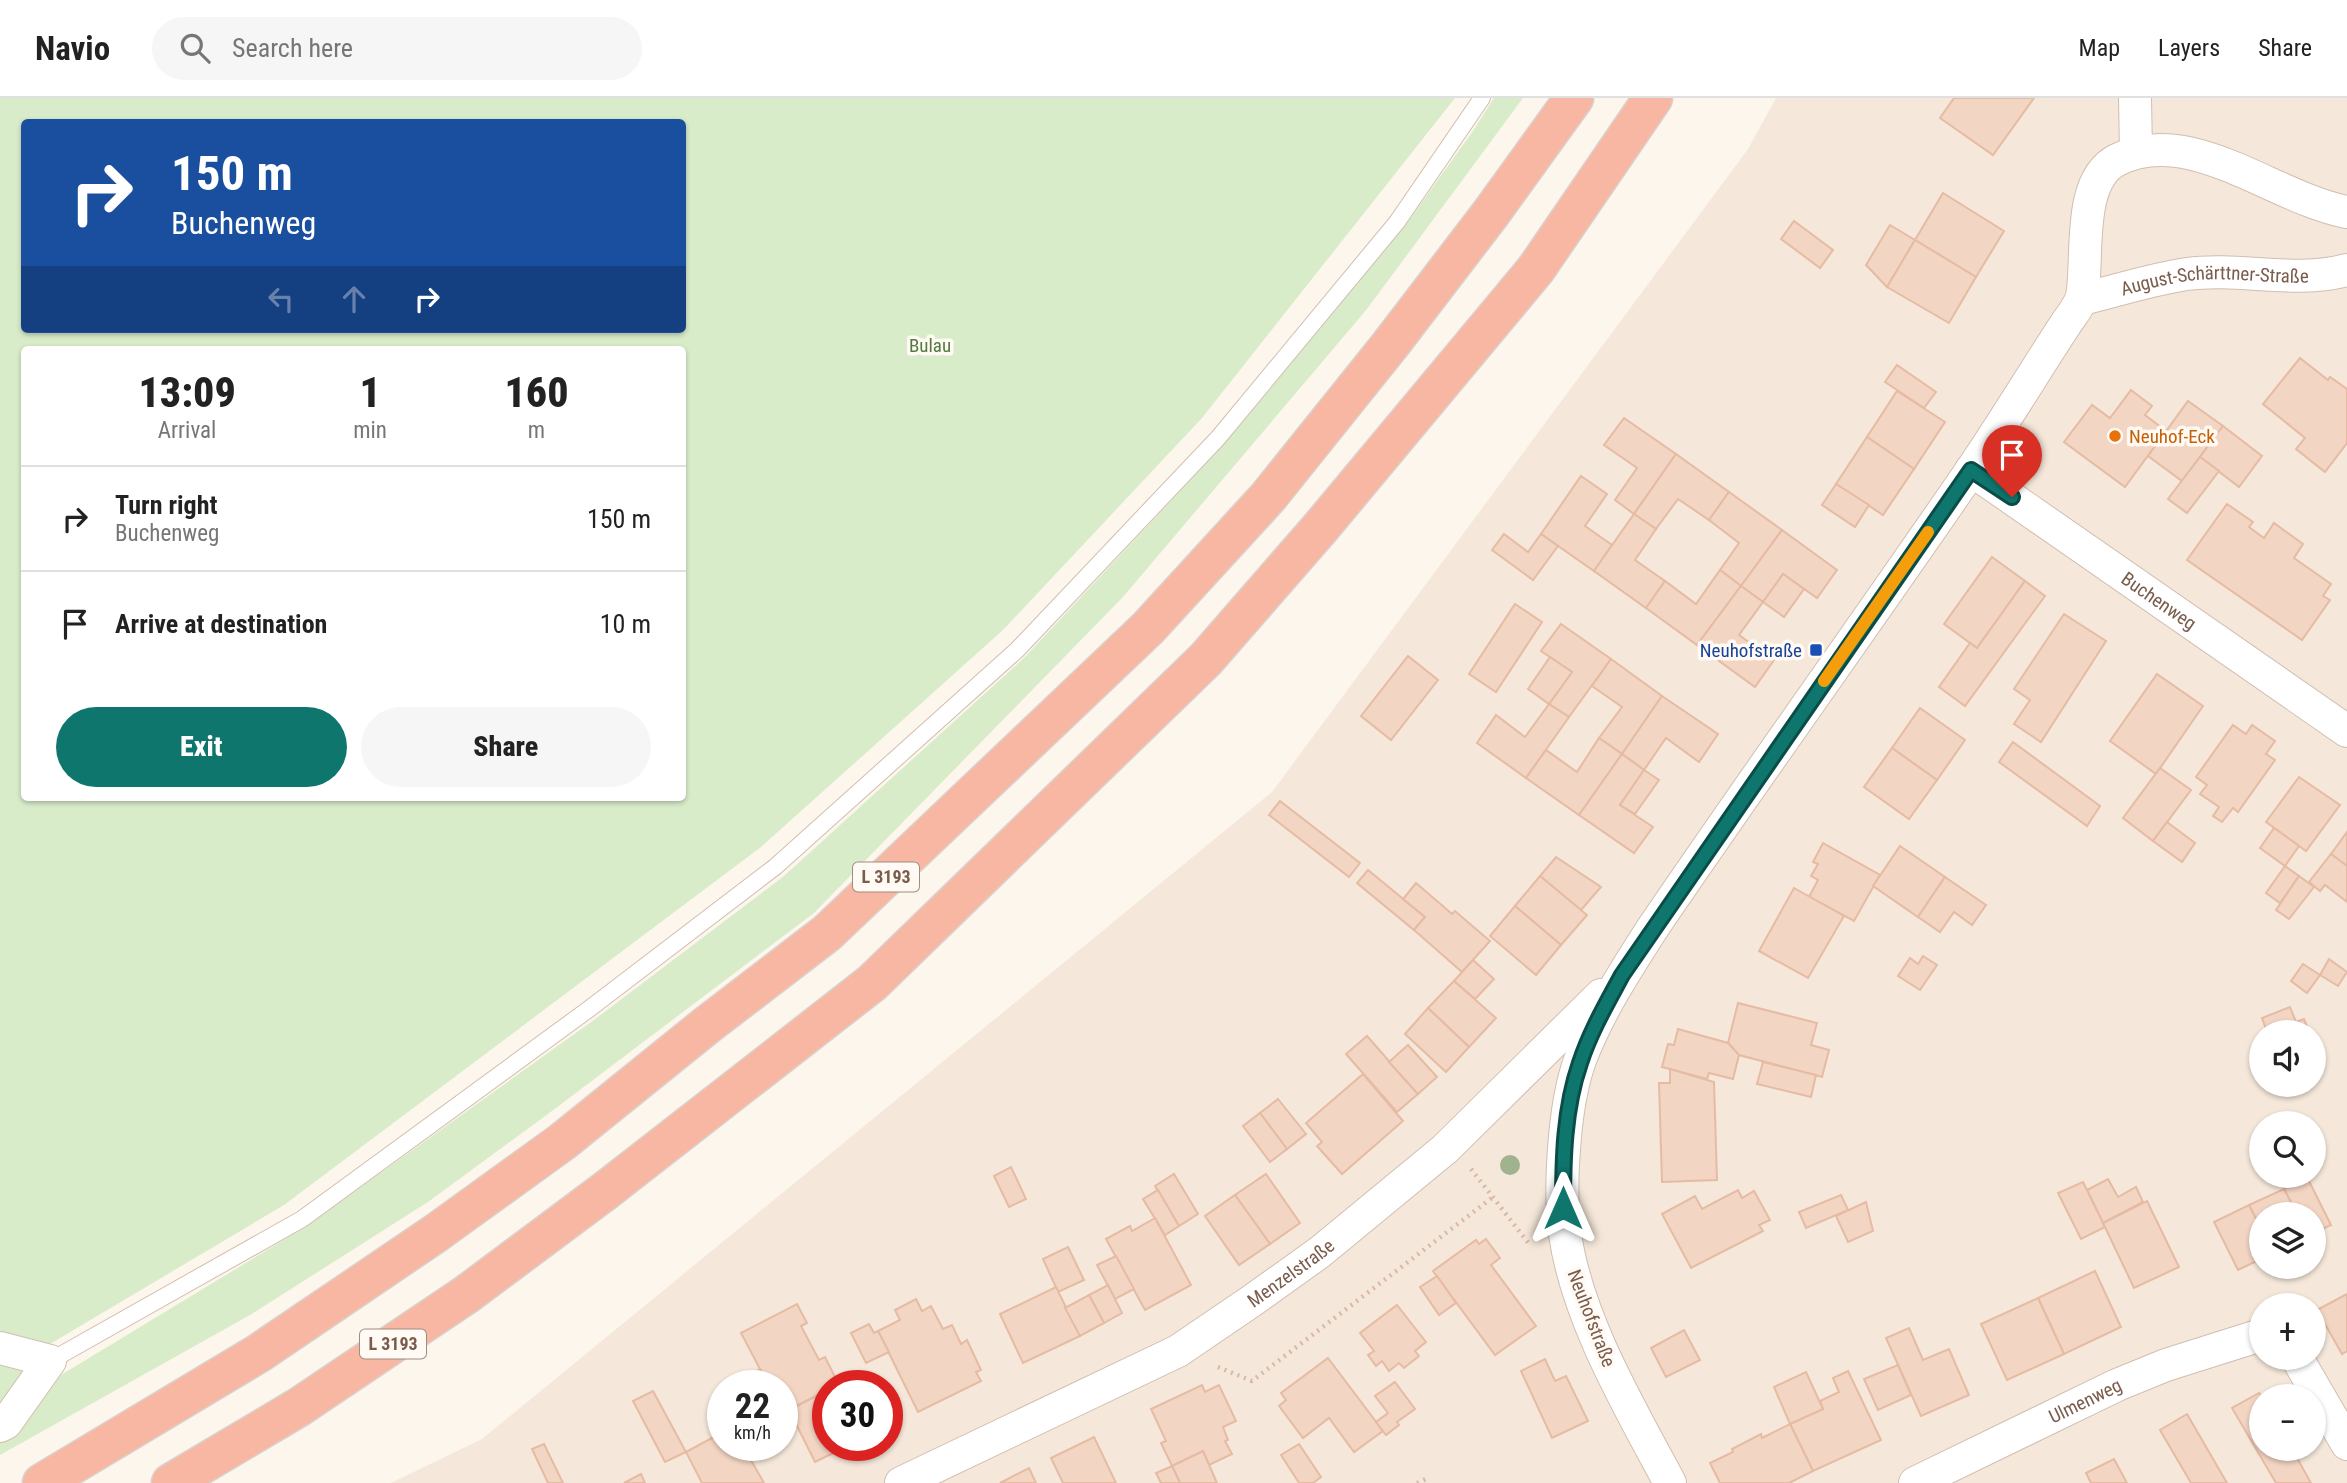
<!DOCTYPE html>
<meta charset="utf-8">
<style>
:root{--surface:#fff;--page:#f6f6f6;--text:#222;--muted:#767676;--line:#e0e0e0;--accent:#0f766e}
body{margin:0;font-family:"Roboto Condensed",sans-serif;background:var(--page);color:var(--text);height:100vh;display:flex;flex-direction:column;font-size:26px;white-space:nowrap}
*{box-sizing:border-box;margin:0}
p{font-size:23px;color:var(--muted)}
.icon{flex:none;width:38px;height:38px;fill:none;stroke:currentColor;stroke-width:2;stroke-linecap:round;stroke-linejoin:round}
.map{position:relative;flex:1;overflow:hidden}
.sheet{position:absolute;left:21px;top:248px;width:665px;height:455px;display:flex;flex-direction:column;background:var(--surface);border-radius:7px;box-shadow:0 2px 5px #0004}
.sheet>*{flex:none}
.hud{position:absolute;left:21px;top:21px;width:665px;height:214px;border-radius:7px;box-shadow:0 2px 5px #0004;background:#1a4fa0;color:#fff;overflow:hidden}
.controls{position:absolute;left:2249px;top:922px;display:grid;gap:14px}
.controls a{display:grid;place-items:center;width:77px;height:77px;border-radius:50%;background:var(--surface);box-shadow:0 2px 5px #0004;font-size:35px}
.speed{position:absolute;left:707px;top:1272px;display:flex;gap:14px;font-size:35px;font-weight:700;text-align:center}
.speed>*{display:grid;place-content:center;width:91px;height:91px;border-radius:50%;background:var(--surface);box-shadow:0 2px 5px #0004;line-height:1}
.speed small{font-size:18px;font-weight:400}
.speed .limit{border:10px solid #d22;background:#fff;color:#111}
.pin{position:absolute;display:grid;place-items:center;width:60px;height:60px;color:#fff;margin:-72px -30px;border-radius:50% 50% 50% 0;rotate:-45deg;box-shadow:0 0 7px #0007}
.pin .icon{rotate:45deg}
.me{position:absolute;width:77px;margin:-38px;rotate:0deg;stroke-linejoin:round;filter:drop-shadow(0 0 5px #0008)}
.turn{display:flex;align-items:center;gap:24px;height:147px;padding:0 35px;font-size:32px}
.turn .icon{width:91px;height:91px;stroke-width:2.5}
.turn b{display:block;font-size:49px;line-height:60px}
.lanes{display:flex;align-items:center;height:66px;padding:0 35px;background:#0003;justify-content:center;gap:35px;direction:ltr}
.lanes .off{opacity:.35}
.eta{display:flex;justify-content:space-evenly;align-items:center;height:119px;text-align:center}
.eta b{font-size:42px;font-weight:800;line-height:49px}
.primary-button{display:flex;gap:14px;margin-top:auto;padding:14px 35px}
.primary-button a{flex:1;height:80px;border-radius:42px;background:var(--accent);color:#fff;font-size:28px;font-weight:800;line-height:80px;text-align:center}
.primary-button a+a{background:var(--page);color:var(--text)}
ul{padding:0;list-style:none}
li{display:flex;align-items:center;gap:21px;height:105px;padding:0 35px;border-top:2px solid var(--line)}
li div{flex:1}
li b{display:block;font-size:26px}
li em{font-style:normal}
header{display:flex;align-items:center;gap:42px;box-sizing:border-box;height:98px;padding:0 35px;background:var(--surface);border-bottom:2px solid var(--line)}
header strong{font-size:33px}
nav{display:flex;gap:38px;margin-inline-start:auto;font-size:24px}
.search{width:490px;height:63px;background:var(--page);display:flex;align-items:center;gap:18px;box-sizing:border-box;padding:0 24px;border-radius:38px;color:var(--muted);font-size:26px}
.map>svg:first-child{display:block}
.residential{fill:#f5e8da;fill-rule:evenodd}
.green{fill:#d8ecc9;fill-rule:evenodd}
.building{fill:#f3d5c3;stroke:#e6bba3;stroke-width:2}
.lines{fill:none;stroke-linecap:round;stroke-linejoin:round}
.lane-casing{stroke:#d1beb0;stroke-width:18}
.street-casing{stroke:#d1beb0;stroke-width:34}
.highway-casing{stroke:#dad1cd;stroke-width:41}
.path{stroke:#d9b8a5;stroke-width:4.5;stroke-dasharray:2 5;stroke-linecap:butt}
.lane{stroke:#fff;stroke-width:16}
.street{stroke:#fff;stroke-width:32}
.highway{stroke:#f7b7a3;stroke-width:38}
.tree{fill:#a0b28e}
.route-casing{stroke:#0a4d48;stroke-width:18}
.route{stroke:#0f766e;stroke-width:12}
.slow{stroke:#f59e0b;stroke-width:12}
.food-dot{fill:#e8710a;stroke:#fffaf3;stroke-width:2.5}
.transit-dot{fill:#1a4fb4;stroke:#fffaf3;stroke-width:2.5}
.labels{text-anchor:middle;stroke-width:7;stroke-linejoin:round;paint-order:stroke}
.shield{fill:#fffaf3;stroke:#a28b7f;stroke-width:2}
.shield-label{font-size:18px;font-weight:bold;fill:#7a5c4d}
.street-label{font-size:19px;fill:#7a5c4d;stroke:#fffaf3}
.park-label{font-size:19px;fill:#537a41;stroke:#fffaf3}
.food-label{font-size:19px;fill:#c56008;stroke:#fffaf3;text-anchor:start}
.transit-label{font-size:19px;fill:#164399;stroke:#fffaf3;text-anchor:end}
</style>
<header>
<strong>Navio</strong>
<div class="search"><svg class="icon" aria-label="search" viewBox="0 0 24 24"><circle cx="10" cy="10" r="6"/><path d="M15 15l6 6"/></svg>Search here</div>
<nav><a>Map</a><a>Layers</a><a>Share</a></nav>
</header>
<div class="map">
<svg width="2347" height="1385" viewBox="0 0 2347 1385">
<rect width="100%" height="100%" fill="#fdf6ec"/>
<path class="residential" d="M1776,0H2347V1385H391L482,1341L1272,694L1748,51ZM2261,934H2314V987H2261ZM2261,1026H2314V1078H2261ZM2261,1116H2314V1169H2261ZM2261,1208H2314V1260H2261ZM723,1288H782V1348H723ZM828,1288H887V1348H828ZM2261,1298H2314V1351H2261Z"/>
<g class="green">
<path d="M0,0H1455L1202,320L1003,532L761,749L284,1107L50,1246L0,1234ZM24,24H682V231H24ZM24,252H682V700H24Z"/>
<polygon points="1494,0 1523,0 1367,211 1123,499 814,815 548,1016 428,1104 250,1217 0,1357 0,1337 22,1328 61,1277 305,1129 594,922 784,778 1024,560 1224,346 1404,129 1473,33"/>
<polygon points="0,1256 10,1259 29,1277 0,1316"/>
</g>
<g class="building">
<polygon points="1954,0 2034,0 1993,57 1940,20"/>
<polygon points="1943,95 2004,133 1976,179 1915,142"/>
<polygon points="1794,123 1833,152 1820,170 1781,141"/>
<polygon points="1890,127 1915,142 1887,189 1866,167"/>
<polygon points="1915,142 1976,179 1949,225 1887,189"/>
<polygon points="2300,260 2328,282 2330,279 2347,291 2347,345 2325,374 2296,351 2305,340 2263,306"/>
<polygon points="1897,267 1936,294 1924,310 1885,284"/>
<polygon points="2131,292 2152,308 2145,317 2166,333 2125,389 2064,344 2092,307 2110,320"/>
<polygon points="1897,293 1945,324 1914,371 1867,339"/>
<polygon points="2188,303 2223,328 2182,383 2148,358"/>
<polygon points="1624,320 1676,356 1634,416 1615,402 1637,370 1604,347"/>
<polygon points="2223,328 2262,358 2239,389 2200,359"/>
<polygon points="1867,339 1914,371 1883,417 1836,386"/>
<polygon points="1676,356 1729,394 1709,422 1678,401 1656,431 1634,416"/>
<polygon points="2200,359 2219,373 2187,415 2168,401"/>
<polygon points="1581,378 1607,396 1585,428 1612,447 1594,473 1541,436"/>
<polygon points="1836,386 1869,407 1855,429 1822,407"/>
<polygon points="1729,394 1782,432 1741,488 1720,472 1739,445 1709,422"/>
<polygon points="2227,406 2253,424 2249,429 2264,440 2274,425 2303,446 2294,460 2331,486 2323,498 2330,502 2302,542 2187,462"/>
<polygon points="1634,416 1656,431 1635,462 1665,483 1646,510 1594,473"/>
<polygon points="1782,432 1837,472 1817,500 1783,476 1763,504 1741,488"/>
<polygon points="1504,436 1528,454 1541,436 1558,448 1533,482 1492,452"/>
<polygon points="1992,459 2025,483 1977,550 1944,526"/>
<polygon points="1720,472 1741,488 1697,547 1646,510 1665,483 1696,506"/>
<polygon points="1783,476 1804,491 1784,519 1763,504"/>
<polygon points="2025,483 2045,498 1965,608 1939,589 1970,545 1977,550"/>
<polygon points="1741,488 1763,504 1739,537 1774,562 1755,589 1697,547"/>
<polygon points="1515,506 1542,524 1496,594 1469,576"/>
<polygon points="2064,516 2106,543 2041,644 2014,626 2030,602 2014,591"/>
<polygon points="1561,526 1611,561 1569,619 1549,606 1572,574 1541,553"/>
<polygon points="1408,558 1438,582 1391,642 1361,618"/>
<polygon points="1550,559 1572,574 1549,606 1528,591"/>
<polygon points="1611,561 1662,598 1622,656 1599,640 1622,609 1592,588"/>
<polygon points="2157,576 2203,608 2156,676 2110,643"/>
<polygon points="1662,598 1718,636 1699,664 1666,640 1644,672 1622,656"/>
<polygon points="1549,606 1569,619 1526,680 1477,645 1496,617 1525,639"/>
<polygon points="1920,610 1965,642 1937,682 1892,650"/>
<polygon points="2233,627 2246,636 2252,627 2275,643 2266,656 2275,662 2238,714 2233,710 2222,724 2213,718 2219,709 2200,696 2207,687 2196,679"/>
<polygon points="1599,640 1622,656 1579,717 1526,680 1546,652 1577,674"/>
<polygon points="2013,644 2100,708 2087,728 1999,664"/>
<polygon points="1892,650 1937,682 1909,721 1864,689"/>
<polygon points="1622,656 1644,672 1620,707 1653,729 1634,755 1579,717"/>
<polygon points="2160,670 2191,692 2153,743 2123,720"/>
<polygon points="1644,672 1659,682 1635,716 1620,707"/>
<polygon points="2299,679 2340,707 2306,753 2266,724"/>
<polygon points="1280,703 1360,765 1349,779 1269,717"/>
<polygon points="2167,724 2195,745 2182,764 2153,743"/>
<polygon points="2274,730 2299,748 2285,768 2260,750"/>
<polygon points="2347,734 2347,768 2331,756"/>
<polygon points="1823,745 1880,777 1854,823 1809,799 1818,782 1811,778 1818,766 1813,764"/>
<polygon points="1900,748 1945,779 1918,819 1873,788"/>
<polygon points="2331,756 2347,768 2347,804 2325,787 2320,793 2309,784"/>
<polygon points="1556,759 1601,789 1581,812 1540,778"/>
<polygon points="2285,768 2299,778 2280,805 2266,795"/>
<polygon points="1368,772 1425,819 1414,832 1357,785"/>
<polygon points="1540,778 1587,817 1561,847 1515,808"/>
<polygon points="2299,778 2314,789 2289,821 2276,812"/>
<polygon points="1945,779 1986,807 1972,827 1954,814 1940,834 1918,819"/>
<polygon points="1416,785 1452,816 1455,813 1490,843 1462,874 1414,832 1425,819 1403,801"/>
<polygon points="1794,790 1844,818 1808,880 1759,853"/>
<polygon points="1515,808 1561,847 1536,877 1490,838"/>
<polygon points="1923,858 1937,867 1920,892 1898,878 1910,860 1918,866"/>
<polygon points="2329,861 2347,874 2338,888 2320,877"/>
<polygon points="1473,862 1494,881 1475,901 1454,883"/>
<polygon points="2303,866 2320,877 2307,895 2291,883"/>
<polygon points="1454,883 1496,920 1469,949 1428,910"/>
<polygon points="1738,905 1817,925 1811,947 1829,952 1822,979 1739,957 1728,945"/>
<polygon points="2290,909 2296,924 2304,921 2309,934 2267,934 2262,920"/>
<polygon points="1428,910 1469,949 1446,974 1405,936"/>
<polygon points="1678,931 1728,945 1739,957 1733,981 1709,975 1707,981 1662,969 1668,946 1674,947"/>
<polygon points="1367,938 1418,996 1397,1014 1346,956"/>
<polygon points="1408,947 1437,979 1418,996 1389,964"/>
<polygon points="1763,964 1816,977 1811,999 1757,986"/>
<polygon points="1670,971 1714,984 1717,1082 1662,1084 1659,985 1670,985"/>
<polygon points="1363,976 1403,1023 1342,1076 1317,1048 1322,1044 1306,1025"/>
<polygon points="1278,1001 1306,1036 1287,1051 1260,1015"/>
<polygon points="1260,1015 1287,1051 1270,1064 1243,1028"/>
<polygon points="1011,1069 1026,1101 1009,1109 994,1078"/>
<polygon points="1174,1076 1198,1116 1179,1128 1155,1088"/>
<polygon points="1266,1076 1300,1125 1270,1146 1235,1097"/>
<polygon points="2307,1079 2331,1127 2314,1135 2314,1116 2297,1116 2284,1091"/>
<polygon points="2108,1081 2118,1099 2136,1089 2143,1104 2103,1125 2087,1092"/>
<polygon points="2083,1084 2105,1129 2081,1141 2058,1095"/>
<polygon points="2284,1091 2297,1116 2261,1116 2261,1131 2249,1107"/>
<polygon points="1158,1092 1179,1128 1165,1137 1143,1101"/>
<polygon points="1738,1092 1742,1100 1754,1093 1770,1122 1759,1127 1763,1133 1691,1170 1662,1116 1695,1098 1702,1111"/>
<polygon points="1235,1097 1270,1146 1239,1167 1205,1118"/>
<polygon points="1841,1097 1848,1112 1806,1130 1799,1114"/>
<polygon points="2147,1103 2179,1169 2134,1190 2103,1125"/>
<polygon points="1866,1104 1873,1133 1848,1144 1836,1118"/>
<polygon points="2249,1107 2261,1131 2261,1161 2238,1172 2214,1124"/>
<polygon points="1155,1120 1191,1187 1145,1212 1106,1141 1130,1128 1132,1133"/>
<polygon points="1486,1141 1500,1160 1491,1167 1536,1228 1495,1257 1433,1173 1476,1142 1479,1146"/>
<polygon points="1068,1149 1084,1182 1058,1194 1043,1161"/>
<polygon points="1116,1158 1134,1191 1115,1201 1097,1167"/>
<polygon points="2095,1173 2121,1229 2064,1256 2038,1200"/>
<polygon points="1437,1178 1456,1205 1439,1217 1420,1189"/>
<polygon points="1108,1187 1122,1215 1104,1225 1089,1197"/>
<polygon points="1056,1189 1080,1238 1023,1265 1000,1216"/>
<polygon points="2347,1196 2347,1253 2342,1256 2317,1212"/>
<polygon points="1089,1197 1104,1225 1080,1238 1065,1210"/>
<polygon points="2038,1200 2064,1256 2007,1282 1981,1226"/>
<polygon points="916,1201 922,1213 931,1208 943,1231 952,1227 961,1246 967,1242 981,1272 976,1274 981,1283 918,1314 878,1233 900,1222 895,1212"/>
<polygon points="797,1206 807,1225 801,1228 819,1262 825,1259 839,1287 828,1288 828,1292 782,1315 782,1288 769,1288 741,1235"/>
<polygon points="1397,1207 1426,1244 1415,1253 1419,1258 1404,1270 1399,1265 1389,1273 1382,1263 1376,1268 1368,1257 1374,1253 1360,1235"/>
<polygon points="869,1226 874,1235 878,1233 889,1254 866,1265 851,1235"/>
<polygon points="1909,1230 1923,1262 1949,1251 1969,1297 1921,1318 1886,1240"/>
<polygon points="1684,1232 1700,1262 1666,1279 1651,1250"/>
<polygon points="1328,1260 1383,1333 1354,1354 1329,1320 1303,1340 1279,1308 1286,1302 1281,1295"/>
<polygon points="1545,1261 1555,1283 1566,1278 1588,1323 1552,1340 1521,1273"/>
<polygon points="1898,1267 1911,1297 1878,1312 1864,1281"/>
<polygon points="760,1271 769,1288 749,1288 745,1279"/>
<polygon points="1848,1273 1881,1342 1813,1373 1790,1326 1823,1311 1820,1303 1839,1294 1833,1280"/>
<polygon points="1806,1274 1823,1311 1790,1326 1774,1289"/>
<polygon points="874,1281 877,1288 859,1288"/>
<polygon points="1395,1284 1415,1311 1397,1324 1399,1327 1386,1337 1376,1324 1388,1315 1375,1298"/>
<polygon points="1202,1287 1205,1294 1219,1287 1236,1323 1223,1329 1228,1342 1225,1343 1232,1356 1209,1367 1203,1353 1172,1368 1161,1345 1166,1343 1151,1311"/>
<polygon points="828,1292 828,1348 848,1348 815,1364 789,1312"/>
<polygon points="653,1293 686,1354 665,1364 633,1303"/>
<polygon points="2259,1295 2261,1298 2261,1351 2292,1351 2311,1385 2276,1385 2232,1310"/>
<polygon points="887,1309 895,1324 887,1328"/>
<polygon points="2187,1316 2227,1385 2191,1385 2160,1332"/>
<polygon points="1790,1326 1813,1373 1789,1385 1720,1385 1710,1365 1733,1354 1732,1351 1761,1336 1762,1340"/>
<polygon points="723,1334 723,1348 743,1348 764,1385 702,1385 686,1354"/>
<polygon points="1094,1339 1116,1385 1063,1385 1051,1360"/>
<polygon points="544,1346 563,1385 548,1385 532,1351"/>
<polygon points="1299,1346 1321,1379 1313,1385 1299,1385 1281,1357"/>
<polygon points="1203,1353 1217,1385 1180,1385 1172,1368"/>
<polygon points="2114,1361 2127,1385 2091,1385 2086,1375"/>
<polygon points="1172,1368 1180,1385 1161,1385 1156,1375"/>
<polygon points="1029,1370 1036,1385 1000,1385"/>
<polygon points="641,1376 645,1385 624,1385"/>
</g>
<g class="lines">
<g class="lane-casing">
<polyline id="lane" points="50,1263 302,1121 589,911 775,769 1017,552 1218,340 1397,124 1482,0"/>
</g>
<g class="street-casing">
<g id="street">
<polyline points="2135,0 2136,54"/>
<path id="s1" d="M2082,201C2116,193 2152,181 2187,176C2240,169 2295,186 2347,172"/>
<path id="s2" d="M1971,372L2347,633"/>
<polyline points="0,1250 50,1263 6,1325 0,1328"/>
<polyline points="2297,1260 2347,1346"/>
<path id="s3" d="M901,1385L1178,1253L1253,1202L1320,1154L1445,1051L1601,897"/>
<path d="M1670,1385C1630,1310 1577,1221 1565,1136C1561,1108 1562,1079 1564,1051C1566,1022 1570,990 1580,962C1598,915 1625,873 1652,831C1756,678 1865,527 1970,374C2003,326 2033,276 2065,227C2070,219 2080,208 2082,198C2089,161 2076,83 2117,62C2190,25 2273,100 2347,114"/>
<path id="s4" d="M1915,1385L2117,1287L2166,1267L2261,1237"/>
</g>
</g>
<g class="highway-casing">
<g id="highway">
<polyline points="42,1385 259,1255 436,1135 562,1044 707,927 827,835 1148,530 1268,399 1390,247 1491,115 1574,0"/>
<polyline points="171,1385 299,1309 467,1196 605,1093 872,885 1206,561 1321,429 1536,171 1653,0"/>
</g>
</g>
<g class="path">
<polyline points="1471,1071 1530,1147"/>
<polyline points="1218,1269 1252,1283 1493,1099"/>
<polyline points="1417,1385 1426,1381"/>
</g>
<use href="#lane" class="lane"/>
<use href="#street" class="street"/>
<use href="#highway" class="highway"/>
</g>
<circle class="tree" cx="1510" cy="1067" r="10"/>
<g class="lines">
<g class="route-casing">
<path id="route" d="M1563,1110C1563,1061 1564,1011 1580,965C1590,934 1607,905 1622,877L1971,372L2012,399"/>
</g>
<use href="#route" class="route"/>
<polyline class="slow" points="1824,583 1928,434"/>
</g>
<circle class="food-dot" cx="2115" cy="338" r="7"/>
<rect class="transit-dot" x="1809" y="545" width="14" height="14" rx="3.5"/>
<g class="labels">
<g class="shield">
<rect x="853" y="764.5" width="66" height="29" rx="5"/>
<rect x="360" y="1231.5" width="66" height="29" rx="5"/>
</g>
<g class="shield-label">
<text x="886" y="785">L 3193</text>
<text x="393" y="1252">L 3193</text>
</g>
<g class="street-label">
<text dy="7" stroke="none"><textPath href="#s1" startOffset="135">August-Schärttner-Straße</textPath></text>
<text dy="7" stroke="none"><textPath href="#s2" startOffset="229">Buchenweg</textPath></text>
<text dy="7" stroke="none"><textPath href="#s3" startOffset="444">Menzelstraße</textPath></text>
<text transform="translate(1592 1220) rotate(69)" y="7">Neuhofstraße</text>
<text dy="7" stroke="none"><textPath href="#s4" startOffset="189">Ulmenweg</textPath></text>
</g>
<g class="park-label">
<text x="930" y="254">Bulau</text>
</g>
<g class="food-label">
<text x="2129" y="345">Neuhof-Eck</text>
</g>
<g class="transit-label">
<text x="1802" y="559">Neuhofstraße</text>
</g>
</g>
</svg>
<div class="controls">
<a><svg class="icon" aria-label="sound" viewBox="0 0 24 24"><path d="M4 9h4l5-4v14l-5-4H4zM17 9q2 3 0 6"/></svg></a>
<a><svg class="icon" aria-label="search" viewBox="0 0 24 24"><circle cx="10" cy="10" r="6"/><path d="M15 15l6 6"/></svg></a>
<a><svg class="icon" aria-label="layers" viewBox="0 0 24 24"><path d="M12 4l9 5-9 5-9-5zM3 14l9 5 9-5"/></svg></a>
<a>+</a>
<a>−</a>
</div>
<div class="speed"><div>22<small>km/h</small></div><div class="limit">30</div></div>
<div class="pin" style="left:2012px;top:399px;background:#d93025"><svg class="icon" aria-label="arrive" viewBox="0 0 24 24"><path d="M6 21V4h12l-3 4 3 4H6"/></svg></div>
<svg class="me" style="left:1563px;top:1110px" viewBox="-20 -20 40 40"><path d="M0-17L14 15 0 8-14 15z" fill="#0f766e" stroke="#fff" stroke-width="4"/></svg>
<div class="hud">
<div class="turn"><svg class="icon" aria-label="right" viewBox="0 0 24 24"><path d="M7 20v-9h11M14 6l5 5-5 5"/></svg><div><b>150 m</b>Buchenweg</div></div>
<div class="lanes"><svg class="icon off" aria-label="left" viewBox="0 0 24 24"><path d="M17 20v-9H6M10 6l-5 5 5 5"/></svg><svg class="icon off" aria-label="ahead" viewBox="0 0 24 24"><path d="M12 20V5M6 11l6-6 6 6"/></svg><svg class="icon" aria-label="right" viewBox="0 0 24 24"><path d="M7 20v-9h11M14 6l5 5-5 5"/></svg></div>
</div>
<section class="sheet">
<div class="eta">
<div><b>13:09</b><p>Arrival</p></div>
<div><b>1</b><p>min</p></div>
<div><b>160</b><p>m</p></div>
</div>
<ul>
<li><svg class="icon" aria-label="right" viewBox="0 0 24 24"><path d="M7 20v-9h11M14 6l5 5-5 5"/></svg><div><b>Turn right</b><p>Buchenweg</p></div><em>150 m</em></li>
<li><svg class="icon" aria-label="arrive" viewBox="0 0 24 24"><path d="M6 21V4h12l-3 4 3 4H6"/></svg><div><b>Arrive at destination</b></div><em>10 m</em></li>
</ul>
<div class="primary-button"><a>Exit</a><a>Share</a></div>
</section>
</div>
